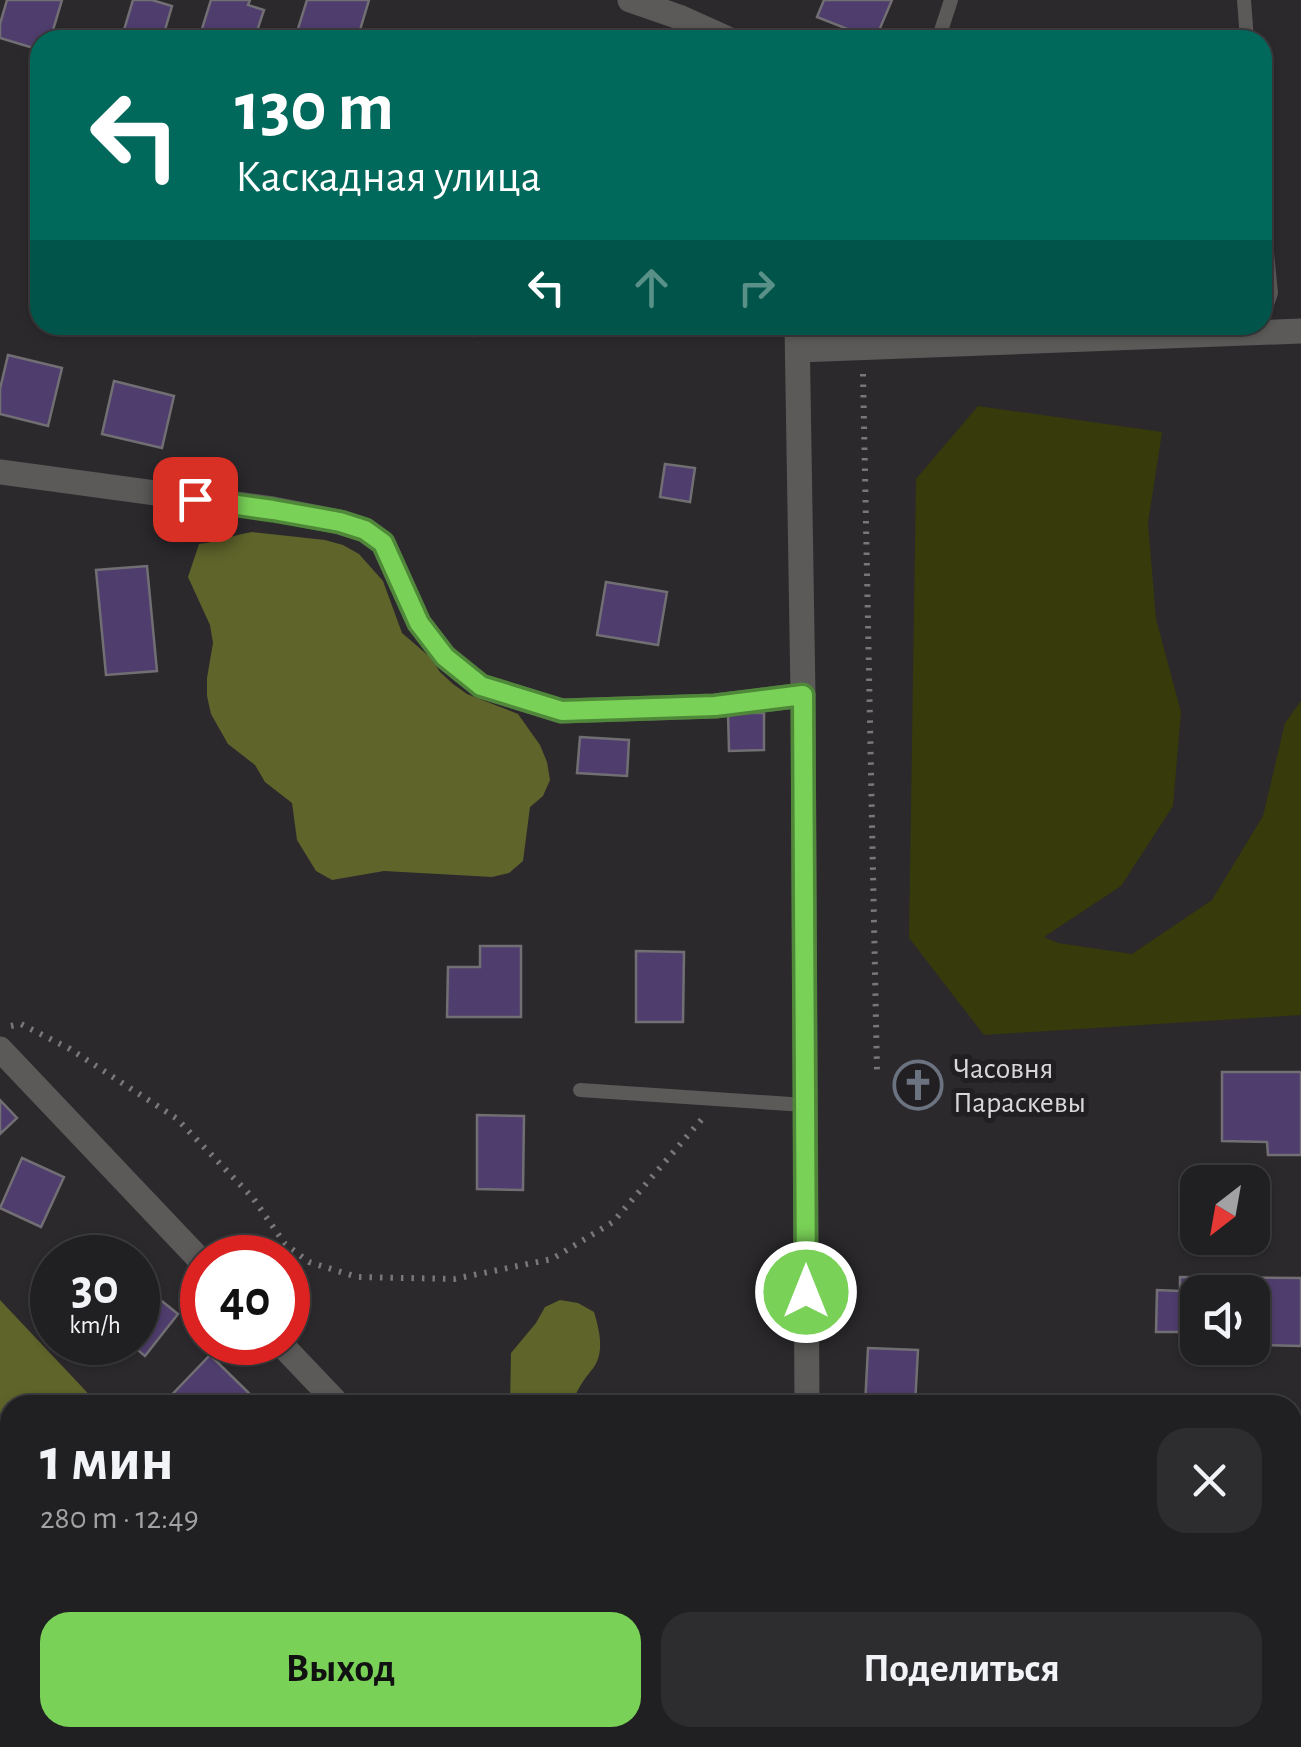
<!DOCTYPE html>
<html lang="ru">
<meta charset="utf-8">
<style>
:root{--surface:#201f21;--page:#2d2c2e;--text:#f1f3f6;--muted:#a2a2a5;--line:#3d3d3f;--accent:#79d157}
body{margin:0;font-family:"Alegreya Sans",sans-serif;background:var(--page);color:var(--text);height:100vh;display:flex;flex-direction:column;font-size:38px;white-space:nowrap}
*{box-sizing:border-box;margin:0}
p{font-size:32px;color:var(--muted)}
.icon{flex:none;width:55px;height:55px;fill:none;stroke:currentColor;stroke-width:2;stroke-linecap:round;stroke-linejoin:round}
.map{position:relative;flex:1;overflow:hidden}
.drawer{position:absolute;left:0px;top:1395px;width:1302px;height:352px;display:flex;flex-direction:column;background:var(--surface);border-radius:30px 30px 0 0;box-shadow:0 2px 8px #0004,0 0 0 2px var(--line)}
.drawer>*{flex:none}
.banner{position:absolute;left:30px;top:30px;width:1242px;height:305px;border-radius:30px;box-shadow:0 2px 8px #0004,0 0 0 2px var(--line);background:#00695c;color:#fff;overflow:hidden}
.needle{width:65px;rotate:211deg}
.tools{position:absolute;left:1180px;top:1165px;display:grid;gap:20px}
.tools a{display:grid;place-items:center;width:90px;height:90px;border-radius:20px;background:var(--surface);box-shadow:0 2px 8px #0004,0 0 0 2px var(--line);font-size:50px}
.speed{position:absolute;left:30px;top:1235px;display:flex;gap:20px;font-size:50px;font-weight:700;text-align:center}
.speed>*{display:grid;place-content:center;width:130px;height:130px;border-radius:50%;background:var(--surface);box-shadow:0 2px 8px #0004,0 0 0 2px var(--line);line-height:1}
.speed small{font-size:25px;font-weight:400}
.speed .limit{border:15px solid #d22;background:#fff;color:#111}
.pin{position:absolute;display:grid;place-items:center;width:85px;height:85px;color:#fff;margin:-42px;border-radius:20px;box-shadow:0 5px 15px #0006}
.me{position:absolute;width:110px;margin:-55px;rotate:0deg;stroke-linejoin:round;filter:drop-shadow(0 0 8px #0008)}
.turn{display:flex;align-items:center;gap:35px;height:210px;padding:0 40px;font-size:45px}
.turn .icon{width:130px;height:130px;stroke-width:2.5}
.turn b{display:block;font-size:70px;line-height:85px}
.lanes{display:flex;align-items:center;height:95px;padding:0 40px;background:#0003;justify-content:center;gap:50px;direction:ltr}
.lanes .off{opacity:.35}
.round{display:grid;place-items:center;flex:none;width:105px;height:105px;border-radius:30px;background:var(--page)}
.headline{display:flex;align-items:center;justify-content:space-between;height:170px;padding:0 40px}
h1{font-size:60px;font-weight:700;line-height:75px}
.action{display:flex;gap:20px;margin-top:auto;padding:20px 40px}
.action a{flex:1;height:115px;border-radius:30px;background:var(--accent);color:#111;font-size:40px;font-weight:700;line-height:115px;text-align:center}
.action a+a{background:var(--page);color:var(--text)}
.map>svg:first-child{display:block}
.green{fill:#373a0a}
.forest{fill:#5f642b}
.building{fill:#4f3d6d;stroke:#716f73;stroke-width:2.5}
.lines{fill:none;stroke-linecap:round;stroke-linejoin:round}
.path{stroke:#79777a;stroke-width:6;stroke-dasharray:2.5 8;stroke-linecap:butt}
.service{stroke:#5b5a58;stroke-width:14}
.minor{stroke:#5b5a58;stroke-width:25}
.tertiary{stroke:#5b5a58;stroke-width:25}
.route-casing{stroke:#4f8839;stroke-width:25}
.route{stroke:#79d157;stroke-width:18}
.labels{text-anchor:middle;stroke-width:10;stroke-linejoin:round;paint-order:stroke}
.poi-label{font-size:30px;fill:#d8d7d9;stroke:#211f22;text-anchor:start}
</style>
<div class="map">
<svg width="1301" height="1747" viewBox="0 0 1301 1747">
<rect width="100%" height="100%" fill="#2b292c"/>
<g class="green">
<polygon points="978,406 1162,432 1148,523 1156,619 1181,712 1173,806 1121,886 1044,937 1058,943 1132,954 1212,900 1263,816 1285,723 1301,701 1301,1015 984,1035 909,938 916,479"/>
<polygon points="0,1643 10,1659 10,1738 44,1738 47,1747 0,1747"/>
</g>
<g class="forest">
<path d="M252,532L325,540L343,545L359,554L383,581L402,633L430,657L440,672L453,684L467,694L518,714L540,745L547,762L550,780L543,796L530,807L523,861L509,873L492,877L384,871L332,880L316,871L297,840L292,803L265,782L255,765L228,744L211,714L207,696V678L213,643L210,625L188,577L199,544C218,542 234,535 252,532Z"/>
<polygon points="0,1300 99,1405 10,1405 10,1659 0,1643"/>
<path d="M560,1300L578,1303L594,1312C599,1329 605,1351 594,1367C587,1376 581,1383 576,1394L583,1405H510L511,1353L536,1323L545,1307Z"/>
<polygon points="44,1738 413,1738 422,1747 47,1747"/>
</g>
<g class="building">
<polygon points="7,0 62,0 50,40 40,40 40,50 0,38 0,24"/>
<polygon points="133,0 152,0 172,6 162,40 121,40"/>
<polygon points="211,0 250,0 248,5 264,10 254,40 227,40 201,32"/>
<polygon points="307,0 369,0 357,40 313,40 296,35"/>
<polygon points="824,0 892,0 875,40 817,17"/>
<polygon points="410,30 443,40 407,40"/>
<polygon points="443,325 478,325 474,336"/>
<polygon points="8,355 62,368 48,426 0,414 0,389"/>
<polygon points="114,381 174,396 162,448 102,434"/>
<polygon points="665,464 695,468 690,502 660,497"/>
<polygon points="147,566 157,671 106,675 96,570"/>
<polygon points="606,582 667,592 658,645 597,635"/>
<polygon points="728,713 764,713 764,750 729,751"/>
<polygon points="580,737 629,740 627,776 577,773"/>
<polygon points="480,946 521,946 521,1017 447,1017 448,967 480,967"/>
<polygon points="636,951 684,952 683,1022 636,1022"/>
<polygon points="1222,1072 1301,1072 1301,1155 1268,1155 1267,1142 1222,1141"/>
<polygon points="0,1100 17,1118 0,1134"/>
<polygon points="477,1115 524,1116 523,1190 477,1189"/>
<polygon points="22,1158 64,1177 41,1227 0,1208"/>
<polygon points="1180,1277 1301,1278 1301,1346 1252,1345 1252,1292 1198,1292 1198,1345 1180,1345 1180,1332 1156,1332 1157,1290 1180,1291"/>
<polygon points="138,1282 178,1314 145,1356 128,1342 138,1342"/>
<polygon points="868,1348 918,1350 915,1405 865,1405"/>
<polygon points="210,1355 256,1400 251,1405 162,1405"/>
<polygon points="510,1738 598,1738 608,1747 506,1747 503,1744"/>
<polygon points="1073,1738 1154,1738 1148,1747 1089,1747"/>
</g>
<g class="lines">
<g class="path">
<polyline points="863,374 877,1072"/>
<polyline points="11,1026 21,1024 70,1049 176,1118 253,1198 285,1244 309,1262 357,1277 454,1279 552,1259 613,1222 702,1119"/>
</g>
<g class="service">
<polyline points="1244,0 1247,40"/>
<polyline points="938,40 951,0"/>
<polyline points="1262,203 1271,293 1262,319"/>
<polyline points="580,1090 805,1105"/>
</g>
<g class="minor">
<polyline points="798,350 1301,331"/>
<polyline points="0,472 273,509 340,522 365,530 383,543 419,623 445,657 481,686 561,711 715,706 803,695"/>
<polyline points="0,1049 202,1262"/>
<polyline points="279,1342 339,1405"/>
</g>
<g class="tertiary">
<polyline points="630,0 679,17 730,40"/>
<polyline points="797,325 803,695 807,1405"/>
<polyline points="808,1738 808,1747"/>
</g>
</g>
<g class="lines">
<g class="route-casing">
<polyline id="route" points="195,499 273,510 340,522 365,530 383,543 419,623 445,657 481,686 562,711 715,706 803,695 806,1292"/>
</g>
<use href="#route" class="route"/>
</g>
<defs>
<g id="church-ring" transform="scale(2.5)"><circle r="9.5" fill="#211f22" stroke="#6b7280" stroke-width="1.5"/><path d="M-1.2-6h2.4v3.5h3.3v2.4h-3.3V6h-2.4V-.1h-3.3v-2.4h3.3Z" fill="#6b7280"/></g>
</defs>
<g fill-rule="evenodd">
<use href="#church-ring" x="918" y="1085"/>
</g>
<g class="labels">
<g class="poi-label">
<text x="953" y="1078">Часовня<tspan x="953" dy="34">Параскевы</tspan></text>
</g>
</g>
</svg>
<div class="tools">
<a><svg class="needle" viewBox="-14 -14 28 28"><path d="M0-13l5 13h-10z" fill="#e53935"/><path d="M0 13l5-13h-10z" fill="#a2a2a5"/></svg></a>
<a><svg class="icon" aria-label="sound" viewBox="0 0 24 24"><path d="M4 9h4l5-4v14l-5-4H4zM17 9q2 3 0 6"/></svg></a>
</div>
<div class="speed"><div>30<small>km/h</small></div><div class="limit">40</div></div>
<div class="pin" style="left:195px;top:499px;background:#d93025"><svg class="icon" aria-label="arrive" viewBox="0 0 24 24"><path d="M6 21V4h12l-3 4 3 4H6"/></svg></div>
<svg class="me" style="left:806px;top:1292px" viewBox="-20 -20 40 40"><circle r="17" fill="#79d157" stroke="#fff" stroke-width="3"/><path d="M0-11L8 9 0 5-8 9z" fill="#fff"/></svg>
<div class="banner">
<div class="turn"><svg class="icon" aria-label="left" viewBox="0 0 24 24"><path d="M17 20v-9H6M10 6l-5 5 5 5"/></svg><div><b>130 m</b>Каскадная улица</div></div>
<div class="lanes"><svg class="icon" aria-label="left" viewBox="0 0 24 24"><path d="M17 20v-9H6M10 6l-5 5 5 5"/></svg><svg class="icon off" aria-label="ahead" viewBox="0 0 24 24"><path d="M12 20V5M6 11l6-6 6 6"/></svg><svg class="icon off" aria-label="right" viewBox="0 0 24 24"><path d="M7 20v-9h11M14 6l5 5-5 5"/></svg></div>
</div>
<section class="drawer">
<div class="headline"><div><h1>1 мин</h1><p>280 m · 12:49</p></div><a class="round"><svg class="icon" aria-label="close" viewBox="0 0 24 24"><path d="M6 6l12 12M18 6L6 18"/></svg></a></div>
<div class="action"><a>Выход</a><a>Поделиться</a></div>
</section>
</div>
